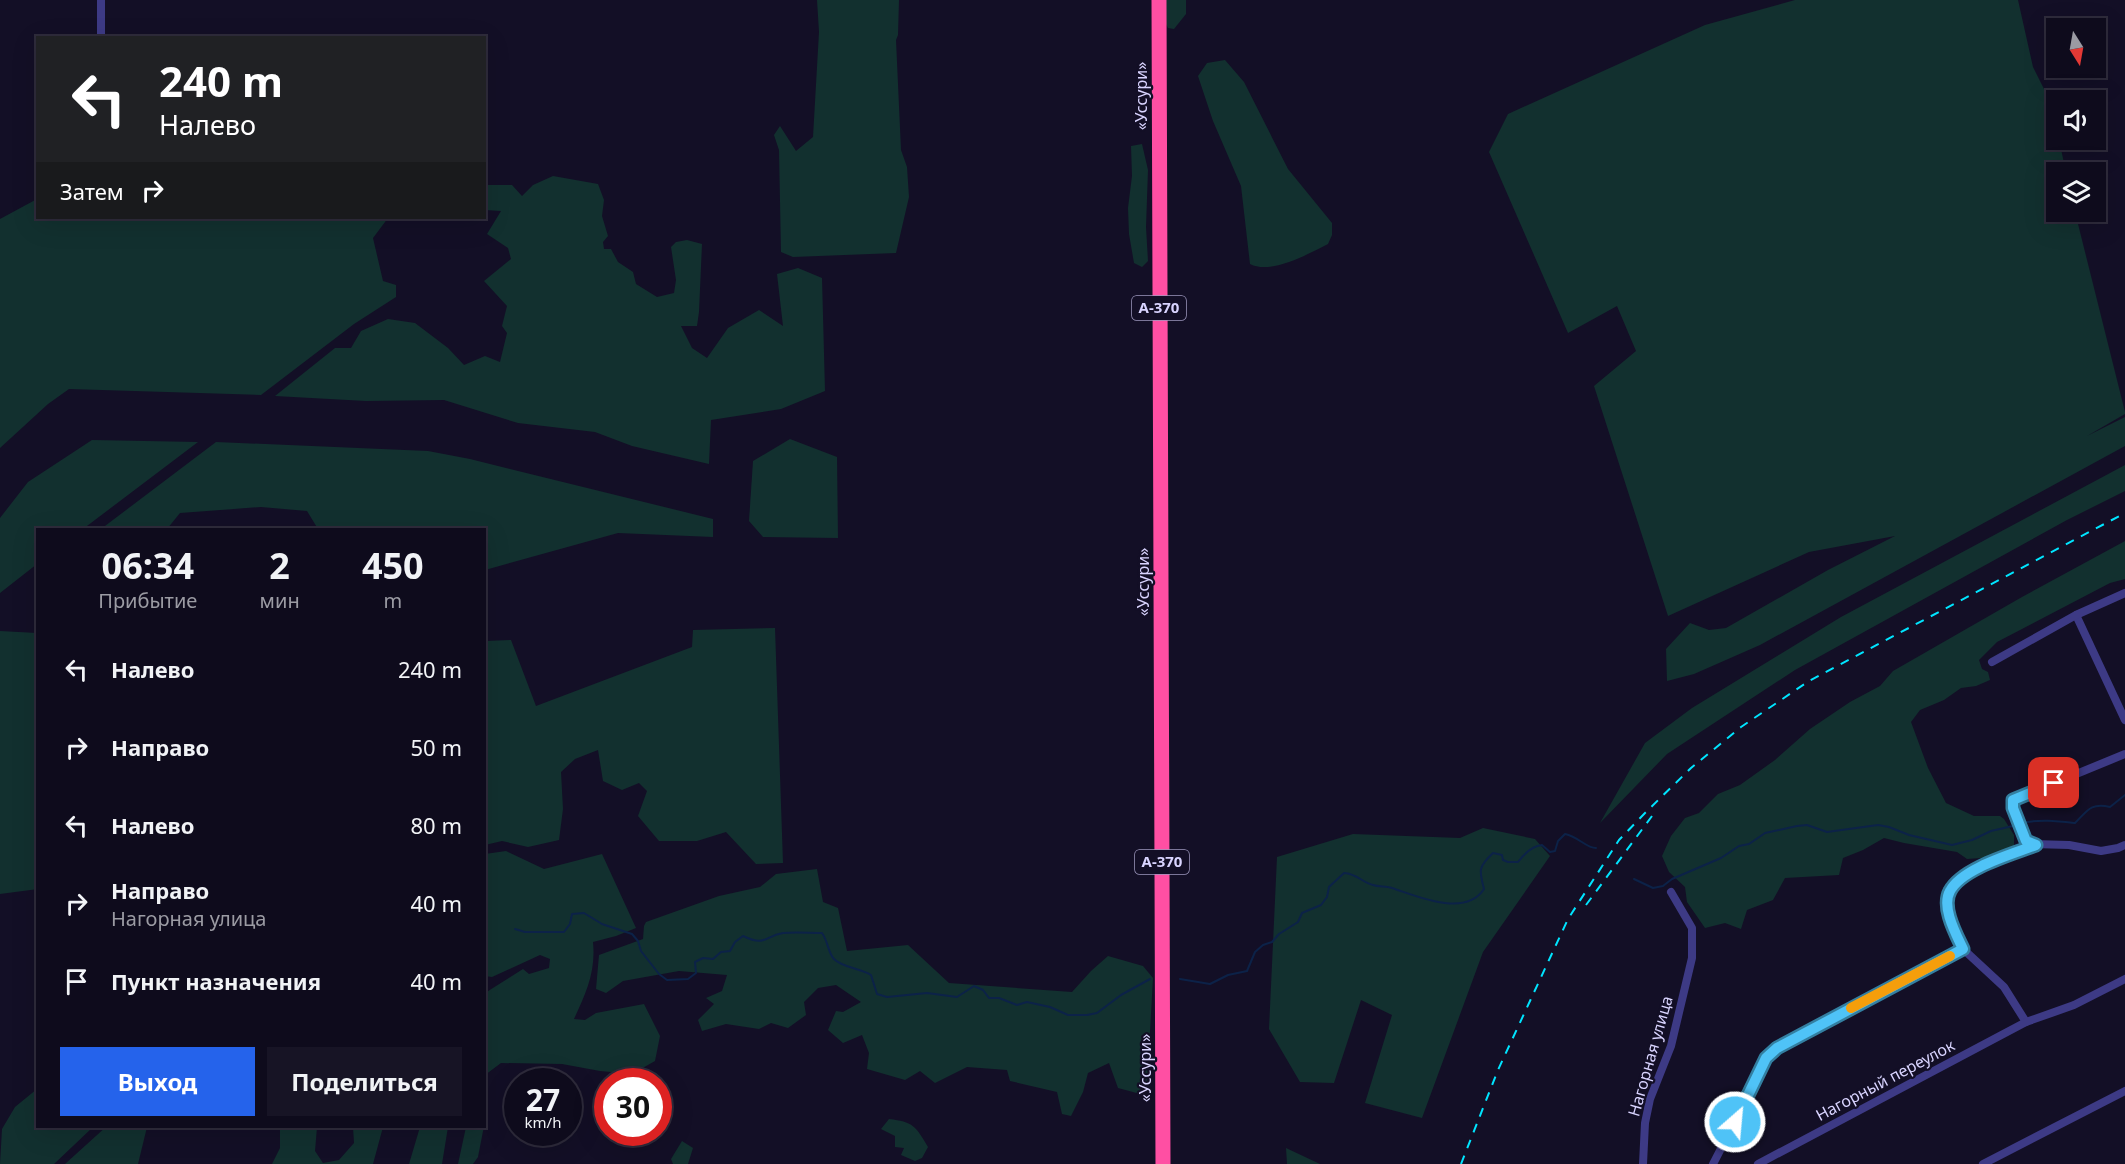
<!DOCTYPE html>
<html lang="ru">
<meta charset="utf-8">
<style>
:root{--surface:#0e0b1c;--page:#171425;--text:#f1f3f6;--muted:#9b9ba3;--line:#2e2b3b;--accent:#2563eb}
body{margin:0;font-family:"Noto Sans",sans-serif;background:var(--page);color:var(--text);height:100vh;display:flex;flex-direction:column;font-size:22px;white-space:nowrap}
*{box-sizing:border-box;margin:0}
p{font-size:20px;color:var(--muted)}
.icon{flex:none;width:33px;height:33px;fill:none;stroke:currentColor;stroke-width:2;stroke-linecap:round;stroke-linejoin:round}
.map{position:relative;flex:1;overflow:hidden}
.panel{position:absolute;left:36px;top:528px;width:450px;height:600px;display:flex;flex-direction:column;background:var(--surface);border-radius:0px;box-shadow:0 6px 24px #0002,0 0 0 2px var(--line)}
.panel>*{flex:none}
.top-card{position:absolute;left:36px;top:36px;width:450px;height:183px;border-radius:0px;box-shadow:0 6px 24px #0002,0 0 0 2px var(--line);background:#202124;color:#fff;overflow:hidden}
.needle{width:39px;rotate:169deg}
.buttons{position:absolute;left:2046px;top:18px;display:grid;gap:12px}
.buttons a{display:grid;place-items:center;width:60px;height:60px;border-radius:0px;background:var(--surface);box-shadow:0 6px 24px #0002,0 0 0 2px var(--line);font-size:30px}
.speed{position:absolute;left:504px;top:1068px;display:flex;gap:12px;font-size:30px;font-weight:700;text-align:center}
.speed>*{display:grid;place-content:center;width:78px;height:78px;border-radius:50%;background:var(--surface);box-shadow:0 6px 24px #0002,0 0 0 2px var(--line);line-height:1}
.speed small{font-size:15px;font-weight:400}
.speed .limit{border:9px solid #d22;background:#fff;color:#111}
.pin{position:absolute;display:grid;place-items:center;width:51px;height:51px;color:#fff;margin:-26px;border-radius:12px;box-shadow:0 3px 9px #0006}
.me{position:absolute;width:66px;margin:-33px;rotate:27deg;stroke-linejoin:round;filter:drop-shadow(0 0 4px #0008)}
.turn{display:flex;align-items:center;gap:21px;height:126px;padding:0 24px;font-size:27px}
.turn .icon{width:78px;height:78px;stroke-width:2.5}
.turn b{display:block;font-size:42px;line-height:51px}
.then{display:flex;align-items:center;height:57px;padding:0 24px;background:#0003;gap:12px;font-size:22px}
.eta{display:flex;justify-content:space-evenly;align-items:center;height:102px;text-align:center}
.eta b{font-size:36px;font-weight:700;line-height:42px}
.button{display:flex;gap:12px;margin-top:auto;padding:12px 24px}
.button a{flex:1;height:69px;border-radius:0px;background:var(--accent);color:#fff;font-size:24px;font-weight:700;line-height:69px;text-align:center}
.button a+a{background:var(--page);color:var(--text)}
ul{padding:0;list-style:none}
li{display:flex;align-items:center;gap:18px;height:78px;padding:0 24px}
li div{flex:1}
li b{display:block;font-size:22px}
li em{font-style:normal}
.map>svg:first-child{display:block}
.green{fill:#12302f}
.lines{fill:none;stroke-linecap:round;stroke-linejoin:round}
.stream{stroke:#0c2248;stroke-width:2}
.street{stroke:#3d3a85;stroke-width:8}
.highway{stroke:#ff4fa3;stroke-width:15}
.rail{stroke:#00e5ff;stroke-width:2;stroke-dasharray:9 8;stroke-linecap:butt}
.route-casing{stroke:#337fa1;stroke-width:15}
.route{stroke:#4fc3f7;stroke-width:10}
.slow{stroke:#f59e0b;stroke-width:10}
.labels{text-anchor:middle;stroke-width:4.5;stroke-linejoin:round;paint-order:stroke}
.shield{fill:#130f26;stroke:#9e99be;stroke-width:1.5}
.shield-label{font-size:15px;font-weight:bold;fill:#d9d4ff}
.street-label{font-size:16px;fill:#d9d4ff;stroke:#130f26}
</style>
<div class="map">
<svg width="2125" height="1164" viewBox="0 0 2125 1164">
<rect width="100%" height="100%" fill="#130f26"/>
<g class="green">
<polygon points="817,0 899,0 898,35 896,40 901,150 907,167 909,197 896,253 793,257 781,252 779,150 774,135 780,126 796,151 813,137 819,32"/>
<polygon points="1162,0 1186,0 1186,14 1174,29 1168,28 1162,16"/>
<polygon points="1795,0 2018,0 2033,67 2051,103 2056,129 2056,140 2059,140 2066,172 2056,172 2056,212 2075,212 2125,412 2125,414 2087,436 2125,417 2125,446 1760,645 1694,674 1667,681 1666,649 1690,623 1709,630 1726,628 1828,570 1895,536 1809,552 1668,616 1594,386 1636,351 1617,306 1568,333 1489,152 1508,114 1705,25"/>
<path d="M1225,60L1244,82L1288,169L1332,223V235L1328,244C1308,254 1271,275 1250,264L1241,186L1213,121L1198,76L1207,63Z"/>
<polygon points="1142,144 1148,170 1146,227 1148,261 1142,267 1134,263 1129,234 1128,208 1132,176 1131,146"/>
<polygon points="553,176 598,184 604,200 602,216 608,236 603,242 604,249 611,249 618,262 633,272 636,284 657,297 674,293 676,280 671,247 676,242 687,240 702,244 699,312 697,326 681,326 692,348 707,358 728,328 759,310 783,326 777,274 798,268 822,278 825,391 781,409 711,420 709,464 632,446 595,432 518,423 444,400 366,401 275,396 335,348 351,348 361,331 388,319 415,323 448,348 464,365 485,356 500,362 507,333 502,326 507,306 484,281 511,259 508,248 487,234 501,211 485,210 485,188 488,185 512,185 522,196 533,185"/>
<polygon points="37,199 38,218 388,218 373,238 383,281 396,285 396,297 354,324 261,395 69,389 48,404 0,448 0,219"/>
<polygon points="790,439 837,457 838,538 763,537 749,521 753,461"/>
<polygon points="92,440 198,442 83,529 38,530 37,564 0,593 0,518 28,482"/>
<polygon points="216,442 428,451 470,459 713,519 713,537 618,533 485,570 484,530 318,529 307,511 261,507 180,513 167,529 101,529"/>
<polygon points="2125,465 2125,491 2067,520 1795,670 1667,754 1600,823 1645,743 1692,708 1841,617"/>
<polygon points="2125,541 2125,579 2110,583 1997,642 1979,660 1982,669 1988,672 1990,680 1976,686 1961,688 1944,700 1920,710 1911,722 1928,768 1946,803 1974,816 2000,816 2004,819 2014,835 2014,850 1996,857 1967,859 1957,852 1904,843 1884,838 1863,850 1843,858 1839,875 1785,878 1773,900 1747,910 1741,929 1725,923 1705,928 1687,902 1685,887 1669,872 1662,856 1671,836 1685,818 1699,813 1718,794 1740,785 1775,760 1810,729 1850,702 1880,686 1893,671 2022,597"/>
<polygon points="775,628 783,863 756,864 726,832 697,841 659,841 638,816 647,791 639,783 622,790 603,781 598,750 575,759 561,772 563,809 559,840 528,847 502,841 485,845 485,641 511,640 536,706 692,647 693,630"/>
<polygon points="0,631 37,633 38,889 0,894"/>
<polygon points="1483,828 1535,839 1550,856 1483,952 1422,1118 1365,1103 1392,1015 1361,1000 1334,1083 1300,1082 1269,1029 1277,857 1353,834 1460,838"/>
<path d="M506,851L544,869L602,854L636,928L616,936L593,942C596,972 586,993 574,1019L585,1020L596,1013L644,1004L660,1036L655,1061L632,1074L600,1071L562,1064L501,1063L485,1075V993L523,969L529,974L549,968L550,959L540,955L492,977L485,976V854Z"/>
<polygon points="817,869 823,902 838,908 847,951 908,945 949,983 1072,992 1091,971 1108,956 1143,966 1153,978 1147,1085 1144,1095 1118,1088 1109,1063 1088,1073 1083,1092 1071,1116 1062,1114 1057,1092 1010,1081 1007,1070 967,1067 935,1083 920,1071 905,1080 867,1069 869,1053 862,1035 843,1043 828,1030 836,1011 843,1012 861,1002 836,985 818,988 804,1002 806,1015 788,1028 771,1023 759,1029 726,1024 702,1031 698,1020 714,1004 706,998 722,991 727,975 679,971 623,981 606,993 596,989 599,955 643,939 644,926 646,922 719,896 760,887 776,874"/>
<polygon points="37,1089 38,1126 93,1127 54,1164 0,1164 2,1129 15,1107"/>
<path d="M889,1119C913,1122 915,1125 928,1147L922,1158L915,1161L901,1155L904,1148L895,1147V1136L881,1129Z"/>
<polygon points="107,1126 147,1127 138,1164 65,1164"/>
<polygon points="484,1126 478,1157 473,1164 458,1164 466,1127"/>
<polygon points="280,1127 317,1127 315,1151 323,1163 339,1160 354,1143 353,1127 383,1127 373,1164 272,1164 280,1148"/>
<polygon points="420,1127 448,1127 442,1164 409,1164"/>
<polygon points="682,1141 693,1148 688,1164 673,1164 671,1159"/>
<polygon points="1286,1148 1320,1164 1287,1164"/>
</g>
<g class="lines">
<g class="stream">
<path d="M2022,823C2040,819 2057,821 2075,823C2087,811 2091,802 2110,807L2125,795"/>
<polyline points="1634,879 1653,888 1663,886 1672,879 1721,858 1739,846 1749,844 1765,833 1797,826 1807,825 1827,832 1878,825 1889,827 1909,835 1952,845 1972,840 1991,831 2017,825"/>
<path d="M515,929L525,932H564L570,924L572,914L584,913L602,924L632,934L638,941L641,951L659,974L667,980L688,979L696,973L695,962L703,958L713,959L721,952L730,951L735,942L743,936C766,947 764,936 783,933C796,932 809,933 822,933C828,941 828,953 834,959C843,968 860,968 871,975L877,994L887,997L927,993L957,997L974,986L983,990L989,998H999L1017,1005L1027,1002L1050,1007L1068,1015H1087L1097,1013L1121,995L1150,979"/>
<path d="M1180,979L1210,984L1228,975L1247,971L1255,952L1263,945L1272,942L1279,934L1298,922L1302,913L1321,905L1327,897L1329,887L1344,873C1358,874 1361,882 1373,885C1379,887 1386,886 1392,888C1417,896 1465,918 1484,889C1479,870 1478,867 1493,853L1502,855L1503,860L1508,862H1518C1524,854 1532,846 1542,845L1550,852L1555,851L1558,841L1565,834C1579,837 1586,848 1596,848"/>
</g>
<g class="street">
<polyline points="101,0 101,38"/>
<polyline points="2076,615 2125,720"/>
<polyline points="1992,662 2076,615 2125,593"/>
<polyline points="2125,754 2013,800 2011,804 2026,841 2032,844 2069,845 2101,851 2118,848 2125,845"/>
<path d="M1963,949C1956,934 1941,907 1950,891C1962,868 2013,854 2036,845"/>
<polyline points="1643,1164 1645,1123 1650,1099 1671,1046 1692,958 1692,928 1671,892"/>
<polyline points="1713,1164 1771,1052 1963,949 2004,987 2026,1022"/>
<polyline points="1758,1164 2026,1022 2074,1005 2125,979"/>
<polyline points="1983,1164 2125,1091"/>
</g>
<polyline class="highway" points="1159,0 1163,1164"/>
<g class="rail">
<polyline points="1586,905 1652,816"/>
<polyline points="1461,1164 1498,1070 1568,919 1619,840 1645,813 1691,768 1741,727 1809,681 2125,513"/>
</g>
</g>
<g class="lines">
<g class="route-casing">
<path id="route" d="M1735,1122L1766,1058L1777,1048L1963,949C1956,934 1941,907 1950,891C1962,868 2013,854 2036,845L2026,841L2013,808V800L2054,783"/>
</g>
<use href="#route" class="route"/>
<polyline class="slow" points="1851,1008 1950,956"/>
</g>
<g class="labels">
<g class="shield">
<rect x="1132" y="296" width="54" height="24" rx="4.5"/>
<rect x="1135" y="850" width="54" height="24" rx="4.5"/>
</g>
<g class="shield-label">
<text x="1159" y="313">А-370</text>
<text x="1162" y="867">А-370</text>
</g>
<g class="street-label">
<text transform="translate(1141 96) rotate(-90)" y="6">«Уссури»</text>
<text transform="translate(1143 582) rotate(-90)" y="6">«Уссури»</text>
<text transform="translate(1650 1056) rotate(-74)" y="6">Нагорная улица</text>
<text transform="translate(1145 1068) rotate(-90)" y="6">«Уссури»</text>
<text transform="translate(1885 1080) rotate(-28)" y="6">Нагорный переулок</text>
</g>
</g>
</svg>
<div class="buttons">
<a><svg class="needle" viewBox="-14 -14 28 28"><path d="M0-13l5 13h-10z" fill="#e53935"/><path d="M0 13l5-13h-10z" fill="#9b9ba3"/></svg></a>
<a><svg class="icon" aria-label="sound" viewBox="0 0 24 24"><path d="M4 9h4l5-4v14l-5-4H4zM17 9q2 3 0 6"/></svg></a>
<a><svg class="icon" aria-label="layers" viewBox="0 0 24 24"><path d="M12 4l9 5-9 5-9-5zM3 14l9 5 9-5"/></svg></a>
</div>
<div class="speed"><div>27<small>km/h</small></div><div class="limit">30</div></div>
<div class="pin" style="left:2054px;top:783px;background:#d93025"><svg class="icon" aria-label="arrive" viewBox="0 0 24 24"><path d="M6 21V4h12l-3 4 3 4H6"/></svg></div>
<svg class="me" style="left:1735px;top:1122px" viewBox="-20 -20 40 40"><circle r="17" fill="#4fc3f7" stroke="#fff" stroke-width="3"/><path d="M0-11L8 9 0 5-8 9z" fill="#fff"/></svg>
<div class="top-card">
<div class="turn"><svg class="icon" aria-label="left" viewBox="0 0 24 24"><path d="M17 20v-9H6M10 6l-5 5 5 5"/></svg><div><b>240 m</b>Налево</div></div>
<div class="then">Затем<svg class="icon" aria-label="right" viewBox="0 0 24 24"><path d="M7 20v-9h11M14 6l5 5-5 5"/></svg></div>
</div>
<section class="panel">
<div class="eta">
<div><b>06:34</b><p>Прибытие</p></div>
<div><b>2</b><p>мин</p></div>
<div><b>450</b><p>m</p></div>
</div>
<ul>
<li><svg class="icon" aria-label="left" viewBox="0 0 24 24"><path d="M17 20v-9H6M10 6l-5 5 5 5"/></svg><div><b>Налево</b></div><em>240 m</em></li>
<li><svg class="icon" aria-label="right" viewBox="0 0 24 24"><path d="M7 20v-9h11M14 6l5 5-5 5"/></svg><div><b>Направо</b></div><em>50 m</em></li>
<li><svg class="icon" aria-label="left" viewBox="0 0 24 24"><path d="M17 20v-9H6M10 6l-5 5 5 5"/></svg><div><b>Налево</b></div><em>80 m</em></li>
<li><svg class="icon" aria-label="right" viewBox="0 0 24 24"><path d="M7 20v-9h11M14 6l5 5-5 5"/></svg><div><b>Направо</b><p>Нагорная улица</p></div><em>40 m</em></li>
<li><svg class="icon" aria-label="arrive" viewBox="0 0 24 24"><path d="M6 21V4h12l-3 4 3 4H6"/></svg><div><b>Пункт назначения</b></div><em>40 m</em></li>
</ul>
<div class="button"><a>Выход</a><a>Поделиться</a></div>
</section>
</div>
